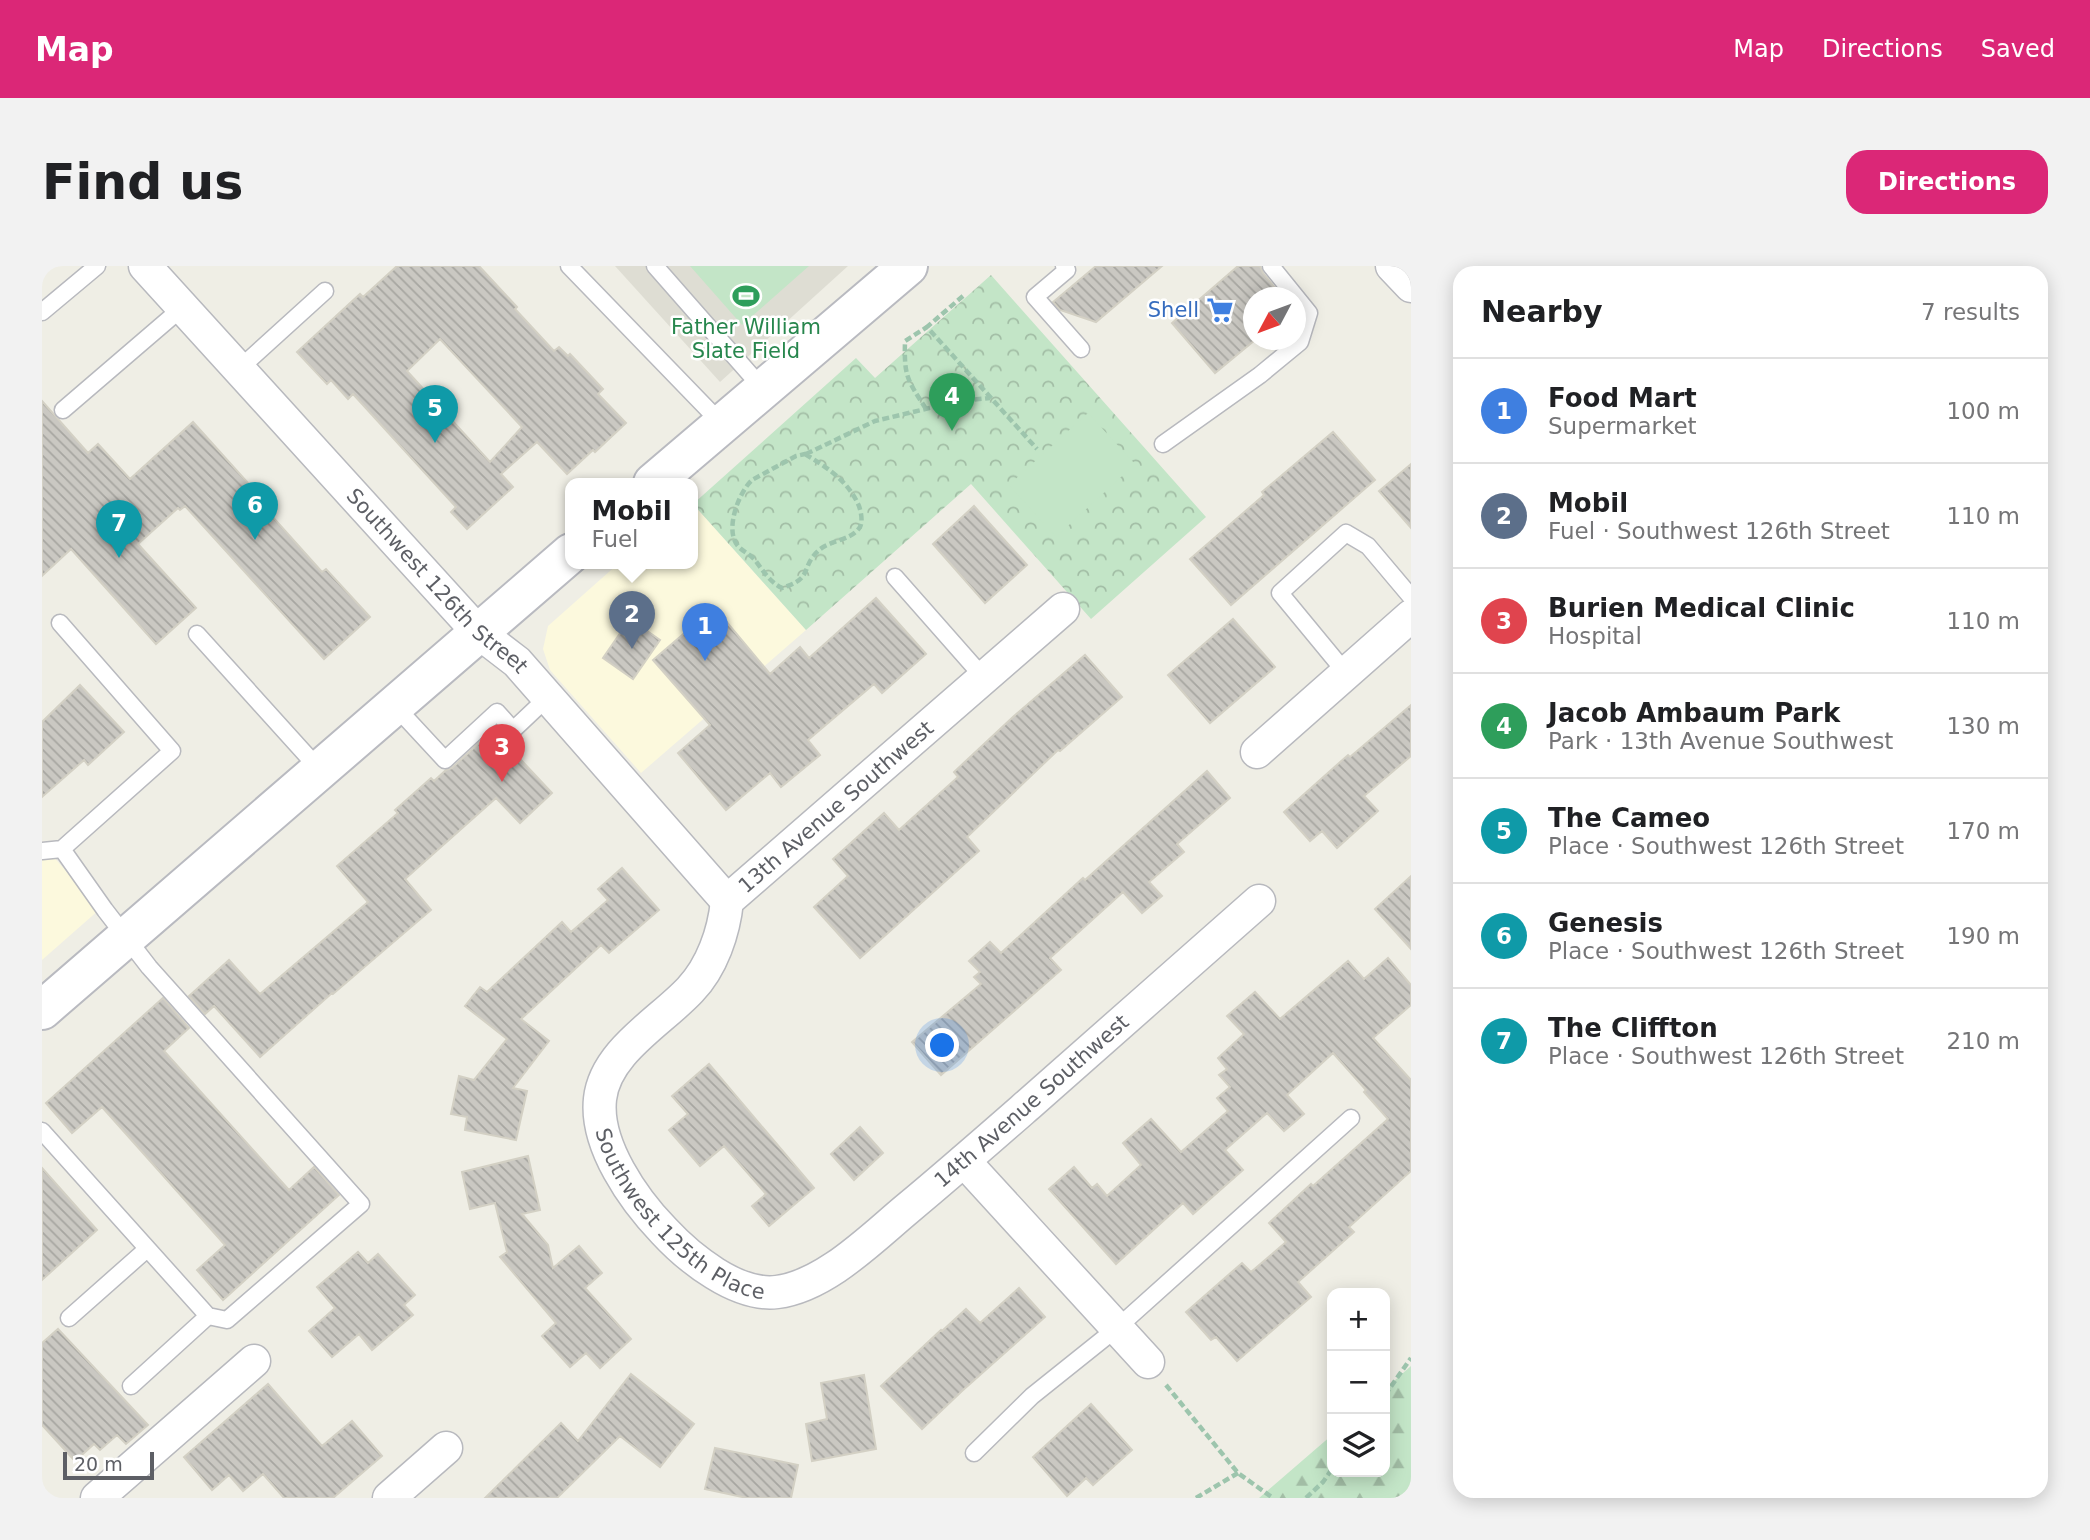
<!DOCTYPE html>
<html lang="en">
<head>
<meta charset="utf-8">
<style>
	body { margin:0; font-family:"DejaVu Sans",sans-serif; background:#f2f2f2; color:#202124 }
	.controls { position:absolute; right:21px; bottom:21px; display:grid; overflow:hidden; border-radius:14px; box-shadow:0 4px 18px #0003 }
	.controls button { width:63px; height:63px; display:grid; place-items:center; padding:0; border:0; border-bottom:2px solid #e0e0e0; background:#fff; color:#202124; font:35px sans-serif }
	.compass { position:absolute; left:1201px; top:21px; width:63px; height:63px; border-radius:50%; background:#fff; box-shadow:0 4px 18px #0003; rotate:229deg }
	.scale { position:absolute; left:21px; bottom:18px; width:91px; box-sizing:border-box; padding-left:7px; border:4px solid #5d5f65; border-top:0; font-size:19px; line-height:24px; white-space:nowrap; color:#5d5f65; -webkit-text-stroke:5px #fff; paint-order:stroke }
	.you { position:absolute; left:901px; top:780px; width:24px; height:24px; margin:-18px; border:5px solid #fff; border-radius:50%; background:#1a73e8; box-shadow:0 0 0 10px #1a73e833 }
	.badge { display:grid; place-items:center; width:46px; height:46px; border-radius:50%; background:#db2777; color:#fff; font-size:23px; font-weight:700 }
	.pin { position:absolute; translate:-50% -58px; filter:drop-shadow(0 2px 4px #0008) }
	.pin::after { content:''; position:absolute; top:37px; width:24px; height:21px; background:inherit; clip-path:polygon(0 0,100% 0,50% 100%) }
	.popup { position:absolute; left:523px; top:212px; width:133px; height:91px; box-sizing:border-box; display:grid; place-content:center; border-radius:14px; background:#fff; filter:drop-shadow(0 2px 5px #0005); font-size:23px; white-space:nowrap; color:#757577 }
	.popup b { font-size:26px; color:#202124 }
	.popup::after { content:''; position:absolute; left:50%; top:100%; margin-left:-14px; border:14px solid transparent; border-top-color:#fff }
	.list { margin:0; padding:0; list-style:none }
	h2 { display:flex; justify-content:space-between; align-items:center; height:91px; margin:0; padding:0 28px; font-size:30px }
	h2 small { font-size:23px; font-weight:400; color:#757577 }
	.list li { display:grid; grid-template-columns:46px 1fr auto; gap:21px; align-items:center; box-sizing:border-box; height:105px; padding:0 28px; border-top:2px solid #e0e0e0 }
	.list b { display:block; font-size:26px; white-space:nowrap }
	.list p { margin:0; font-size:23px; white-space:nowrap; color:#757577 }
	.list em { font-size:23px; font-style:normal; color:#757577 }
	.icon { flex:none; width:38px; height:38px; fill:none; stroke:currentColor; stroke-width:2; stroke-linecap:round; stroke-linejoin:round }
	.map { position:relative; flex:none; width:1369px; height:1232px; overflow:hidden; border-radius:21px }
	header { display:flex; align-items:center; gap:42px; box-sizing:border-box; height:98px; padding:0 35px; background:#db2777; color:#fff }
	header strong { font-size:33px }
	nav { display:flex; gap:38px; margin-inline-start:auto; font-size:24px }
	.intro { display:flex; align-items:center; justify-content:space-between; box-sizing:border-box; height:168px; padding:0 42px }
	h1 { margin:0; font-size:49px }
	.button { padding:18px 32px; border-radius:21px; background:#db2777; color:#fff; font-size:24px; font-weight:700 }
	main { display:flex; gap:42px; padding:0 42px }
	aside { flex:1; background:#fff; border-radius:21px; box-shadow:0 4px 18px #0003 }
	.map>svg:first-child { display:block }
	.commercial { fill:#fcf9dd }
	.education { fill:#deddd3 }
	.forest { fill:url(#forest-firs) }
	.park { fill:url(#park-crowns) }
	.pitch { fill:#c3e5c7 }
	.building { fill:url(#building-back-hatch); stroke:#d3d0c4; stroke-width:2; fill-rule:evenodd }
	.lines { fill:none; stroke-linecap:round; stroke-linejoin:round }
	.service-casing { stroke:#b8b9be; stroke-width:19 }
	.minor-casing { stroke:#b8b9be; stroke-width:35 }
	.secondary-casing { stroke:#b9bac0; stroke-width:42 }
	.path { stroke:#9dc5ad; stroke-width:4.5; stroke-dasharray:7 3.5; stroke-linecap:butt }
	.service { stroke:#fff; stroke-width:16 }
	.minor { stroke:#fff; stroke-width:32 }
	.secondary { stroke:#fff; stroke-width:38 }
	.labels { text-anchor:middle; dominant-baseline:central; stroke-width:5; stroke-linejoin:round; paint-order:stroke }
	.shop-label { font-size:21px; fill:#366cbe; stroke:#fff; text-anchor:end }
	.leisure-label { font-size:21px; fill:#27864d; stroke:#fff }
	.street-label { font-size:21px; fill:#5d5f65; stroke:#fff }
</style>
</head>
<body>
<header>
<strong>Map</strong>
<nav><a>Map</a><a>Directions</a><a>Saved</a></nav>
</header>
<div class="intro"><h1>Find us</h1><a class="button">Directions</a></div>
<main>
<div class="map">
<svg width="1369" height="1232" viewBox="0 0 1369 1232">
	<defs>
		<pattern id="forest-firs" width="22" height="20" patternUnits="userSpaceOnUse" patternTransform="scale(1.75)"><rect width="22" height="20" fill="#c3e5c7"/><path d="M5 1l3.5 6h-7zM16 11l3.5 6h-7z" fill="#a2bda5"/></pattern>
		<pattern id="park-crowns" width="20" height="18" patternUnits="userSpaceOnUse" patternTransform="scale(1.75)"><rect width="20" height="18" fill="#c3e5c7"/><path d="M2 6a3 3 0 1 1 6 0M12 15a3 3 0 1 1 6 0" fill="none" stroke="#a2bda5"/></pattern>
		<pattern id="building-back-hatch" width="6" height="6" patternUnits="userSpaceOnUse" patternTransform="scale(1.75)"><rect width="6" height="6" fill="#cac8c2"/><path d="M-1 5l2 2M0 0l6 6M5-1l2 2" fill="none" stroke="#a7a6a1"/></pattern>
	</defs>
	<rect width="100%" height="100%" fill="#efeee5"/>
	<path class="commercial" d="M651,238L764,364L599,507L508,404L501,383L506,360L577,297H651Z
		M0,578L58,643L0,694Z"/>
	<path class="education" d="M573,0H806L678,116Z"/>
	<path class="forest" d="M1369,1100V1232H1217L1290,1169V1206H1343V1123Z"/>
	<path class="park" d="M949,9L1164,251L1049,353L929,218L764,364L651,238L814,92L833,112Z"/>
	<path class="pitch" d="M648,0H767L700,59Z
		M1046,147L1093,198L1014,271L967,219Z"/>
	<path class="building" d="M355,0H437L475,41L473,43L512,85L517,81L526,90L528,88L561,123L556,128L584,157L553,186L551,184L525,208L495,176L459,208L471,221L425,263L409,246L414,241L311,128L306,133L289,114L285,118L255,86L318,28L321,31ZM398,73L480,161L448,196L365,105Z
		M1054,0H1120L1054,56L1018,44L1011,36Z
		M1196,0H1218L1221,7L1241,32H1212V74H1213L1173,107L1130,57Z
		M0,135L46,187L56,178L88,213L151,156L206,217L203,220L280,306L284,303L328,351L282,393L143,240L138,244L136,242L96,278L154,342L114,378L29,283L0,310Z
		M1291,166L1333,214L1189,339L1148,293L1222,229L1220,226Z
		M1369,198V262L1337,225Z
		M932,240L985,299L943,337L891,278Z
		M834,332L884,388L840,427L832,418L766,474L778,489L739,521L728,507L684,544L636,487L668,459L611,394L667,346L672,353L678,348L728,408L758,381L767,392Z
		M588,353L618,374L591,413L561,392Z
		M1191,353L1233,401L1168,457L1126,409Z
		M1043,389L1080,431L1018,485L1016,484L925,571L937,585L818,692L772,641L806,610L791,593L842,547L857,564L916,511L912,506L972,450Z
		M38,419L82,466L46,499L42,494L0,531V456Z
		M1369,439V490L1322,530L1336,545L1295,582L1280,565L1268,575L1242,546L1306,489L1308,491Z
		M451,464L510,527L478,557L454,532L363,613L389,644L291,728L290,727L218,791L172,740L163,748L147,730L187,694L218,728L326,636L295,600L356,547L353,544L389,512L392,515L404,504L410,502Z
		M1165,505L1188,532L1135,578L1142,586L1107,616L1120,630L1100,647L1081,626L1008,692L1019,704L899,809L870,776L939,718L932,711L938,706L927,695L948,676L959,687L1041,612L1043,614Z
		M580,602L617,644L567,687L559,679L479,753L507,775L471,822L485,825L474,874L423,864L425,851L409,848L417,810L432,814L465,773L423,740L438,721L445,726L520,656L529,666L566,634L556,623Z
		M1369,610V683L1333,643Z
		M1346,692L1369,719V739L1331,772L1369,814V905L1307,961L1312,966L1256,1016L1269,1031L1195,1095L1174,1071L1169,1074L1144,1046L1200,997L1209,1006L1244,976L1227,957L1269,918L1271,920L1346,853L1322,826L1324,824L1291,787L1245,829L1262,848L1242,865L1225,847L1183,884L1201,904L1151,948L1141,937L1074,998L1007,923L1032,901L1050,922L1055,918L1065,930L1099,899L1081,877L1109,853L1139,886L1186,845L1175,832L1188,821L1177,809L1185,803L1176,792L1202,768L1185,750L1213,726L1238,753L1306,695L1322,713Z
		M121,732L147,762L122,785L247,924L272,901L297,929L181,1034L155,1004L183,979L60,841L30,867L4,837Z
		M667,798L772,922L727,960L710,940L724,928L682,880L658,900L627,864L646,848L630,830Z
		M818,861L841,887L812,914L789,888Z
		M486,890L498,944L480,948L506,979L511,1002L537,980L560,1007L543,1022L589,1073L558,1102L544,1087L528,1101L500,1070L514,1057L458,991L465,986L453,937L428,943L420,906Z
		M0,902L55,964L0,1014Z
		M316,986L326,997L336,988L373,1029L362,1039L371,1049L330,1084L317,1068L290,1091L267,1065L293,1042L275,1021Z
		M977,1022L1003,1051L920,1125L880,1163L839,1120L899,1064L900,1065L924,1043L938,1057Z
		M16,1063L106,1159L84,1178L75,1169L58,1184L52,1178L33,1195L0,1159V1077Z
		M589,1108L652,1158L618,1201L578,1170L515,1232H443L519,1157L536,1175Z
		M822,1109L834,1183L770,1195L764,1158L785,1153L779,1117Z
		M226,1118L280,1180L310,1155L340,1190L291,1232H242L221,1208L201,1225L187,1209L170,1224L142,1191Z
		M1049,1138L1090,1184L1051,1219L1044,1212L1025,1230L991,1191Z
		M673,1182L756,1199L749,1232H705L663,1223Z"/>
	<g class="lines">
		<g class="service-casing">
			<path id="service" d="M527,0L680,158
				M613,0L721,123
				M1022,0L1025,4L993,31L1039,83
				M0,46L55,0
				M197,103L283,25
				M21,144L141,41
				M1121,178L1218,109L1258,76L1267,47L1229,0
				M853,311L942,412
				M155,368L277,503
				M1304,407L1238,327L1304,267L1326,280L1369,331
				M352,439L403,494L455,446L471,464L506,431
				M0,585L20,583L130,485L18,357
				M0,865L166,1050L185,1054L319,938L107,701L63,644L20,583
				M27,1052L105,983
				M89,1120L166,1050
				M932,1187L990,1130L1075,1062L1309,852"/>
		</g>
		<g class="minor-casing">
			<g id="minor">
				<path id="s1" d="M103,0L436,366L475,396L685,635"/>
				<path d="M1350,0L1369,20"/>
				<path id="s2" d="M1021,343L685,635C682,666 670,701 648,724C618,756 563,786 558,833C553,879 592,934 622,965C647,992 695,1031 735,1026C783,1020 829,973 865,943C906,909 947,873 987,838C1064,770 1140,703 1217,635"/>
				<path d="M1215,486L1369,350"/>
				<path d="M922,895L1106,1096"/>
				<path d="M55,1232L212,1095"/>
				<path d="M347,1232L404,1182"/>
			</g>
		</g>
		<g class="secondary-casing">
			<path id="secondary" d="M611,217L866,0
				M0,744L529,287"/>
		</g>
		<path class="path" d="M921,30L885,61L995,183
			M884,143C865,113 862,111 863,75L885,61
			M763,188C786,202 806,215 817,240C819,246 821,255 818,261C809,275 787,274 776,285C758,302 772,312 740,322C728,316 721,305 713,294C708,288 701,286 696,280C682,264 697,226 710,214L754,190Z
			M764,188L833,155L917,135L948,132
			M1124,1119L1196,1207L1231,1232
			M1343,1129L1369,1092
			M1154,1232L1196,1207
			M1264,1232L1281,1216L1290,1203"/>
		<use href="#service" class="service"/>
		<use href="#minor" class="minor"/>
		<use href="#secondary" class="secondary"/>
	</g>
	<defs>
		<g id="stadium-bare" transform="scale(2.1)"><path d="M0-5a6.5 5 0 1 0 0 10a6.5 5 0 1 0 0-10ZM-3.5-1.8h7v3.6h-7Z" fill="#2e9e5b" stroke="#fff" stroke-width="2.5" paint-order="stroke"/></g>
		<g id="supermarket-bare" transform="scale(2.1)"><path d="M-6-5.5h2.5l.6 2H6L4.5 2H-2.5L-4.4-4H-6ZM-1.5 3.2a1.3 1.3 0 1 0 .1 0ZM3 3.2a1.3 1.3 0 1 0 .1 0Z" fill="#3f7fe0" stroke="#fff" stroke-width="2.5" paint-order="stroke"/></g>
	</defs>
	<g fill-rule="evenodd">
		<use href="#stadium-bare" x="704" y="30"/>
		<use href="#supermarket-bare" x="1178" y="44"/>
	</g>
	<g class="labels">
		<g class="shop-label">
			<text x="1157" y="44">Shell</text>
		</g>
		<g class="leisure-label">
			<text x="704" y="61">Father William<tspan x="704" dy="24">Slate Field</tspan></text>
		</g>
		<g class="street-label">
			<text stroke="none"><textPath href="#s1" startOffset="430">Southwest 126th Street</textPath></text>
			<text transform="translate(794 541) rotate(-41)">13th Avenue Southwest</text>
			<text stroke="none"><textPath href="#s2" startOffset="1292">14th Avenue Southwest</textPath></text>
			<text stroke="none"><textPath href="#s2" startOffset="838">Southwest 125th Place</textPath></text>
		</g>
	</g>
</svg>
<div class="controls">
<button>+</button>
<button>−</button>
<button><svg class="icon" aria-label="layers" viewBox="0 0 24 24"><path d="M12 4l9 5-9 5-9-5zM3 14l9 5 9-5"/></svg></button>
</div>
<svg class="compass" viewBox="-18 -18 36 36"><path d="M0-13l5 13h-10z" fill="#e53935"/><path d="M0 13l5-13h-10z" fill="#757577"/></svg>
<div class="scale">20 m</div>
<div class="you"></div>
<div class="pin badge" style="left:663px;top:395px;background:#3f7fe0">1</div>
<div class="pin badge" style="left:590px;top:383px;background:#5c6f8a">2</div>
<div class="popup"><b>Mobil</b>Fuel</div>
<div class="pin badge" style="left:460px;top:516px;background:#e0444e">3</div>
<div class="pin badge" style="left:910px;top:165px;background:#2e9e5b">4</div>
<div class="pin badge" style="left:393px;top:177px;background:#0f9aa8">5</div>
<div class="pin badge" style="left:213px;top:274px;background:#0f9aa8">6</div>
<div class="pin badge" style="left:77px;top:292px;background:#0f9aa8">7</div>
</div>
<aside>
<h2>Nearby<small>7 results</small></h2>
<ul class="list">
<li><span class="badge" style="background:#3f7fe0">1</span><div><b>Food Mart</b><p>Supermarket</p></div><em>100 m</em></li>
<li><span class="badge" style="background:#5c6f8a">2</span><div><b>Mobil</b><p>Fuel · Southwest 126th Street</p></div><em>110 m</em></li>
<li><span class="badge" style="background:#e0444e">3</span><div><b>Burien Medical Clinic</b><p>Hospital</p></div><em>110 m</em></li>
<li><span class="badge" style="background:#2e9e5b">4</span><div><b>Jacob Ambaum Park</b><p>Park · 13th Avenue Southwest</p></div><em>130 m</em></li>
<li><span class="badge" style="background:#0f9aa8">5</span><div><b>The Cameo</b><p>Place · Southwest 126th Street</p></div><em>170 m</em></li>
<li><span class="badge" style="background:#0f9aa8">6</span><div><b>Genesis</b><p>Place · Southwest 126th Street</p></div><em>190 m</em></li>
<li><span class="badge" style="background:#0f9aa8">7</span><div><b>The Cliffton</b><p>Place · Southwest 126th Street</p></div><em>210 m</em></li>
</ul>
</aside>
</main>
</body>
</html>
